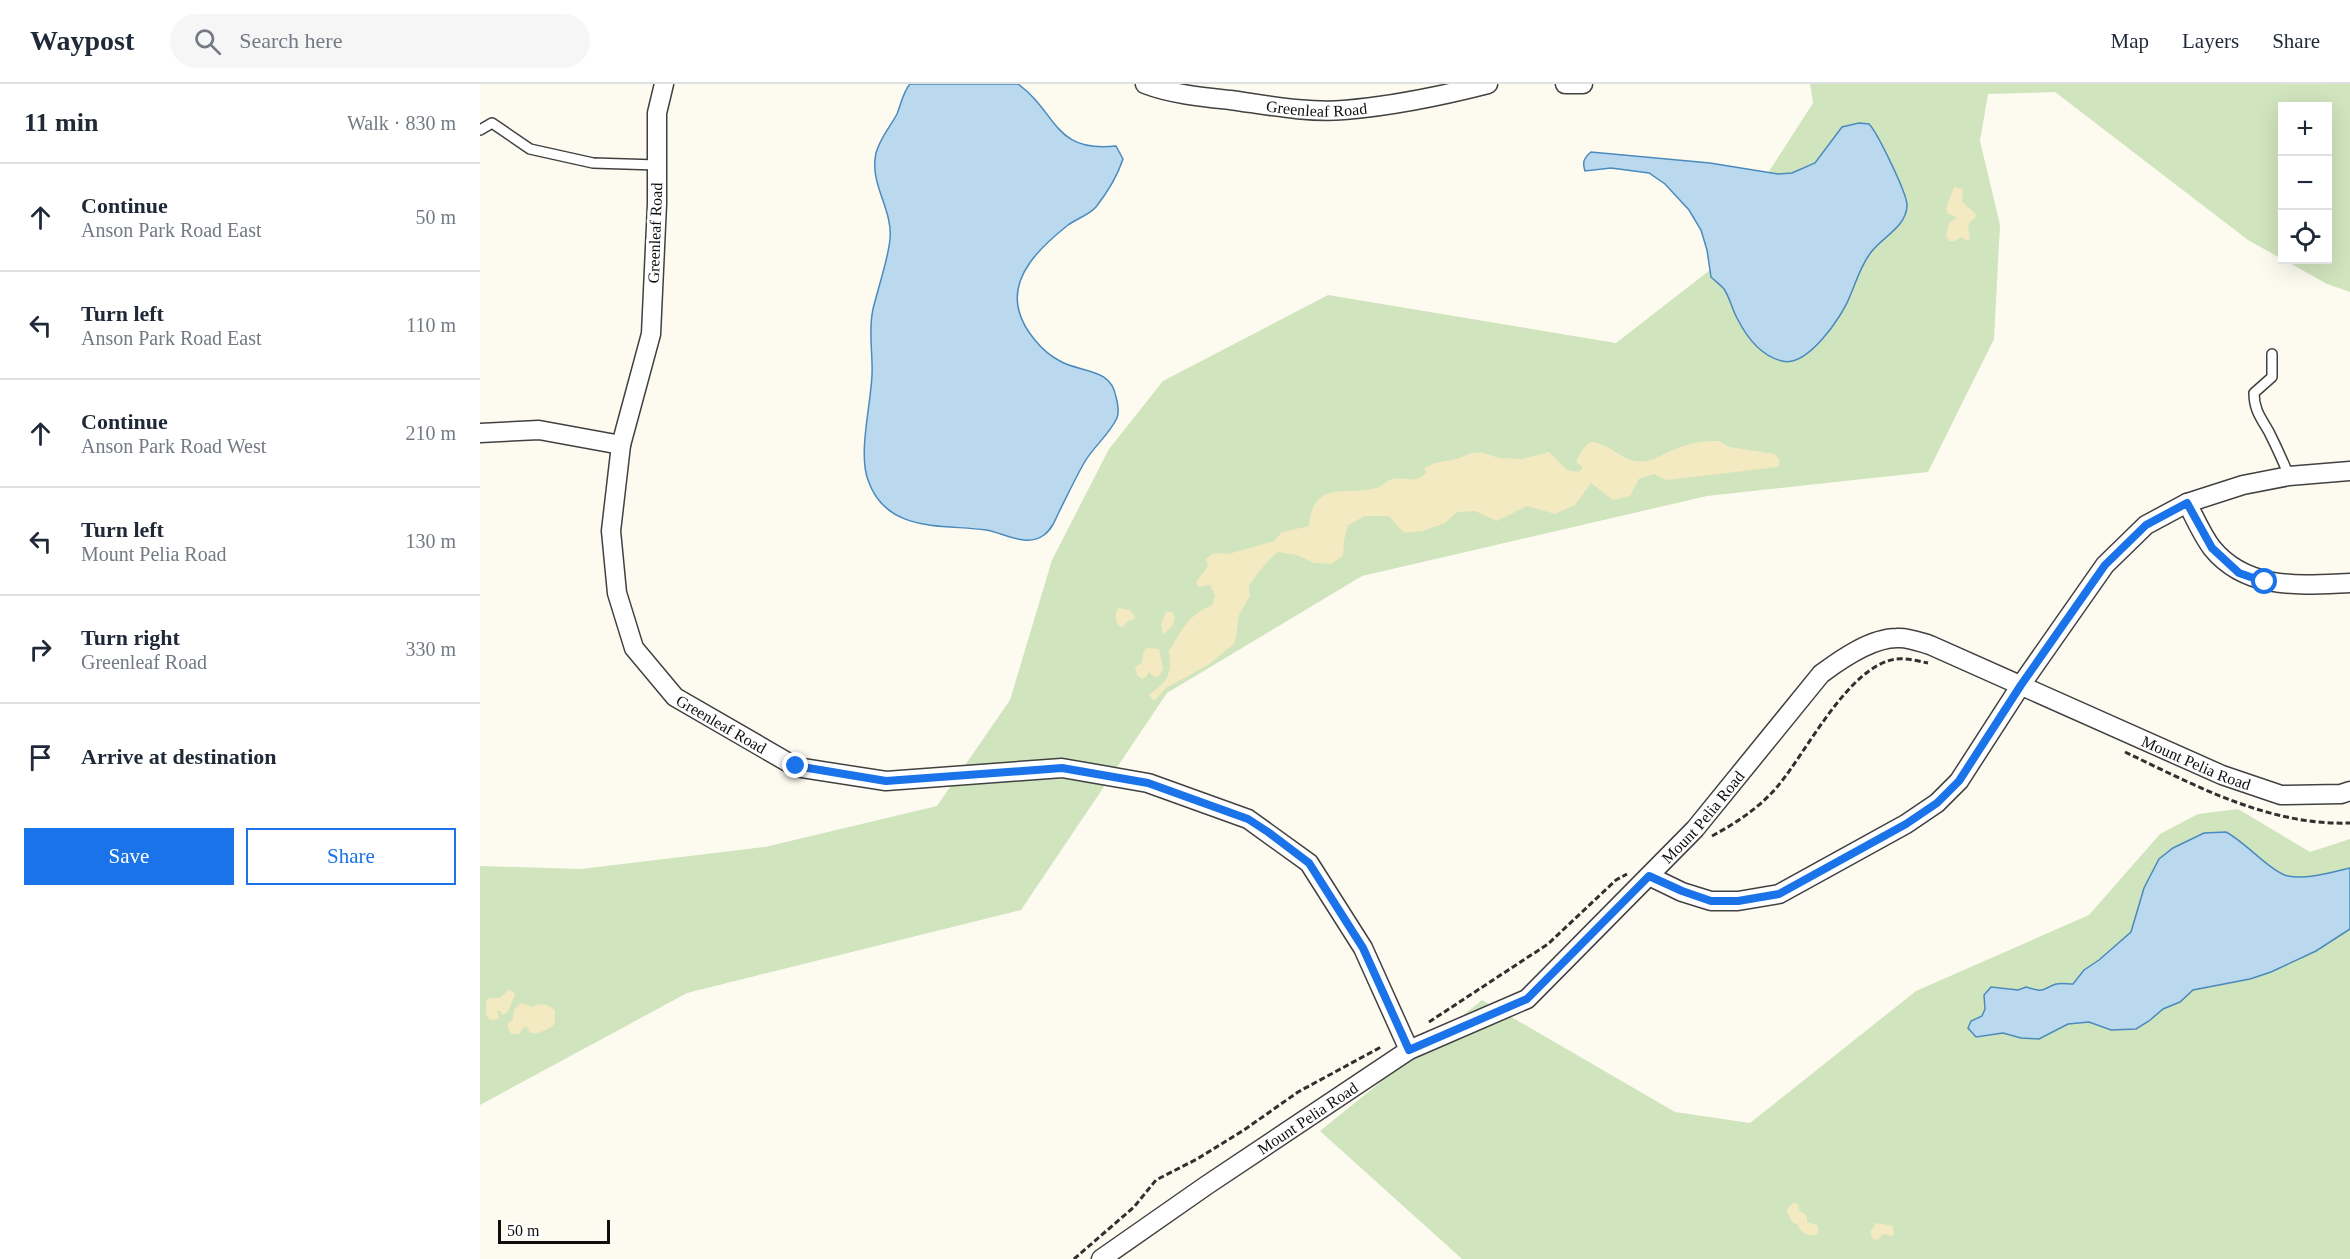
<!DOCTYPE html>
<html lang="en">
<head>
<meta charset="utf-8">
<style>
	body { margin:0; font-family:"Times New Roman",serif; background:#f6f6f7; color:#1f2937 }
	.controls { position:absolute; right:18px; top:18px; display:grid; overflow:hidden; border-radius:0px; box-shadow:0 6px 24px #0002 }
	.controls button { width:54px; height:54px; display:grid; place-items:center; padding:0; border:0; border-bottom:2px solid #e0e1e3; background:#fff; color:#1f2937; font:30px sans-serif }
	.scale { position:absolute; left:18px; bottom:15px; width:112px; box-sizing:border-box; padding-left:6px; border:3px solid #0e0e0e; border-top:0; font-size:16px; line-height:21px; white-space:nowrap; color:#0e0e0e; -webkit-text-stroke:4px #fff; paint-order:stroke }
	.stop { position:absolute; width:18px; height:18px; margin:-14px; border:4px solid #1a73e8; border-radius:50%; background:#fff }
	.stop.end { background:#1a73e8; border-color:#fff; box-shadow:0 2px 6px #0008 }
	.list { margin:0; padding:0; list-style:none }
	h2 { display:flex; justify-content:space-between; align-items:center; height:78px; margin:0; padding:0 24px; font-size:26px }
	h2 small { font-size:20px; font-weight:400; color:#747a83 }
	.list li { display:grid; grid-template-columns:39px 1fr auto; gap:18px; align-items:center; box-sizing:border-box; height:108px; padding:0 24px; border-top:2px solid #e0e1e3 }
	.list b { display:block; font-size:22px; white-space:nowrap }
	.list p { margin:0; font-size:20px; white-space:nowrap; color:#747a83 }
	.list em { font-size:20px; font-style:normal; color:#747a83 }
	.actions { display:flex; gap:12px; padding:18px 24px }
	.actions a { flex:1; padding:14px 0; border:2px solid #1a73e8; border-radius:0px; text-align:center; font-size:21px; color:#1a73e8 }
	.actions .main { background:#1a73e8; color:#fff }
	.icon { flex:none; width:33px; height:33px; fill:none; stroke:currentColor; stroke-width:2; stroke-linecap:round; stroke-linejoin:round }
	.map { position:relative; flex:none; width:1870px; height:1175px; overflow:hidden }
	header { display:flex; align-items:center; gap:36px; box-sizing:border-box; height:84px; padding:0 30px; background:#fff; border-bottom:2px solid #e0e1e3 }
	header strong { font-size:28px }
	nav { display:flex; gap:33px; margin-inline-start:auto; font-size:21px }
	.search { width:420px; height:54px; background:#f6f6f7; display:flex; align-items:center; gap:15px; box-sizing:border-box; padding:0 21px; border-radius:33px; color:#747a83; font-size:22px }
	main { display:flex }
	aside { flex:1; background:#fff }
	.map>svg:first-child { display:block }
	.green { fill:#d0e4bd }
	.sand { fill:#f3eac2 }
	.water { fill:#bad9ef; stroke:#4a8abd; stroke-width:1.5 }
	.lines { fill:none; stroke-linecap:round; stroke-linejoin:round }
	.service-casing { stroke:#414141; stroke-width:12 }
	.minor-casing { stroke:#414141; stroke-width:21 }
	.path { stroke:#303030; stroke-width:3; stroke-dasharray:6 3; stroke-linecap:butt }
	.service { stroke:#fff; stroke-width:9 }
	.minor { stroke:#fff; stroke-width:18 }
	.route { stroke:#1a73e8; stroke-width:8 }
	.labels { text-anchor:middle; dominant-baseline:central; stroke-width:6; stroke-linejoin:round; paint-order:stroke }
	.street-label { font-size:16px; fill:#0e0e0e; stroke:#fff }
</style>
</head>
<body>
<header>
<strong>Waypost</strong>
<div class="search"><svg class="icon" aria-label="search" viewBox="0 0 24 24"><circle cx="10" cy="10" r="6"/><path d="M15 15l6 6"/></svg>Search here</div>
<nav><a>Map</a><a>Layers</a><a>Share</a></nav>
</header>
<main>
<aside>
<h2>11 min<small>Walk · 830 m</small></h2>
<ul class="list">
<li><svg class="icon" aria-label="ahead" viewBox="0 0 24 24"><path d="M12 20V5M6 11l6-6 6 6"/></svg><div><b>Continue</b><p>Anson Park Road East</p></div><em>50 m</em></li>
<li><svg class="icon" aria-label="left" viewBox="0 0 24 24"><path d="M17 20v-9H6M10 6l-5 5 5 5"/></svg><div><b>Turn left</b><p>Anson Park Road East</p></div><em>110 m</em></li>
<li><svg class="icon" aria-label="ahead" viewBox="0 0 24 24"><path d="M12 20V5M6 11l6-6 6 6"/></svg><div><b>Continue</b><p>Anson Park Road West</p></div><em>210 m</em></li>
<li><svg class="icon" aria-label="left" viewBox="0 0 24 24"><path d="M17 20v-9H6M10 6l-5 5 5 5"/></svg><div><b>Turn left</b><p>Mount Pelia Road</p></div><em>130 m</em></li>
<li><svg class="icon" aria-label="right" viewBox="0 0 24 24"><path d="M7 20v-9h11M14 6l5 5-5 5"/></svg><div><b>Turn right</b><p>Greenleaf Road</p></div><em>330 m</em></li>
<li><svg class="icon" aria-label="arrive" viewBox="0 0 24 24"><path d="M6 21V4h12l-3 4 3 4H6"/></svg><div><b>Arrive at destination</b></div></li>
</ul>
<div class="actions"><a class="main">Save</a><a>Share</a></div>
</aside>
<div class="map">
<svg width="1870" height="1175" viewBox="0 0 1870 1175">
	<rect width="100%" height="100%" fill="#fdfbf0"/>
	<path class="green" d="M1330,0H1870V208L1847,200L1804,176H1848V22H1802V175L1768,156L1575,8L1508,10L1500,57L1520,141L1514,255L1448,388L1227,412L882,492L687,609L541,826L207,909L0,1021V782L101,785L285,763L457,722L530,616L572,476L629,365L683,297L848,211L1136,259L1239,179L1268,120L1333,19Z
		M1758,725L1830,768L1870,755V1175H982L840,1047L1002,916L1195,1028L1270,1039L1436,907L1609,831L1680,750L1718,730Z"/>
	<path class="sand" d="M1474,103L1483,105L1482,118L1496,130L1495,134C1486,140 1488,143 1490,154L1488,157L1481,153L1474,157H1469L1466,152L1469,139L1476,135L1475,132L1468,130L1466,124Z
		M1239,357L1249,363L1295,370L1300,376L1298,383L1186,396L1174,390L1159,395L1150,412L1133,416L1111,399L1095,421L1075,430L1047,422L1017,437L995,427L977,428L965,439L943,447L924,449L909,432H885L868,441L864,456L863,472L851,480L834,479L817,471L798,468C786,477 779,489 769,501L770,512L759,531L755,559L728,581L686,604L674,617L669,611C688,597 692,591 689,567C703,545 707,532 732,521L735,511L730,501L719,503L716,498L728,482L726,475L733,469L748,470L777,462L794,457L802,448L829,442C833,395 865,412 896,404C902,403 906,397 912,395C926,392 934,401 946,389L944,384L955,379L977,375L991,369L1001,368L1019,374L1042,375L1069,368L1087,386L1099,388L1103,383L1096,378L1102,366L1110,358C1132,359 1143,381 1167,377C1175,376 1185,369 1193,366C1208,359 1223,357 1239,357Z
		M639,524L650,526L655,532L654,535L648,537L643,543L639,542C635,537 634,529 639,524Z
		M686,528H692L695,533L693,541L683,551L681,540Z
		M666,564L679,565L683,585L679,592L674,593L669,588L666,593L662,595L657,591L655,583L662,579L663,570Z
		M28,906L34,908L35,911L28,928L23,931L20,927H17L19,935L10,936L6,930V917L10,914H20Z
		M41,919L52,923C61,918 66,919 75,926V939C69,946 59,950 50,949L47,943H44L39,950H31L27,940L33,935L34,926Z
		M1313,1119L1318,1120L1319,1126L1327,1132V1138L1337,1141L1339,1146L1337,1151C1328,1152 1321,1150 1318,1141L1312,1138L1306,1126Z
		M1396,1139L1413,1142L1414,1151L1412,1152L1403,1150L1398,1156L1393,1155L1390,1148Z"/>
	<path class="water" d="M430,0H538C578,29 573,69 636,62L643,75C637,93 627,109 616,123C609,131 596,135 588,141C563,161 529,191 539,227C544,246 562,268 580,277C600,289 631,283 636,313C638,319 639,329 637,334C629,351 613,363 604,379C595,395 587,412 579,428C575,437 571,446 564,451C547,464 524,449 506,446C461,440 406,449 388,396C378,369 391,320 392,291C393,269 388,247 393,225C398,204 408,176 410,155C413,125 389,100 396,69C400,54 410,43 417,30C421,20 423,8 430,0Z
		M1379,39L1389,40C1397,48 1428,111 1427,122C1426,144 1400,154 1389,171C1380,184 1376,198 1370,212C1362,233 1327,284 1302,277C1281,272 1266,252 1257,234C1252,225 1250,214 1244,205C1241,201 1235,197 1231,193L1227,166L1221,146L1209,126L1185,100L1169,89L1131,84L1105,87C1102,78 1104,74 1111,68L1230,79L1298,90L1312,89L1335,79L1362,43Z
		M1746,748C1764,757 1791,788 1808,792C1826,796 1853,788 1870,784V845L1836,867L1791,888L1770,895L1713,906L1700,918L1683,925L1669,937L1656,945L1631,946L1609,938L1588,940L1559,955L1541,954L1523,949L1496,953L1488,944L1491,937L1502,932L1505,925L1504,911L1511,903L1538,906L1546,903C1565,909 1560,906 1576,900C1581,899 1588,900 1593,900L1604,886L1619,876L1651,848L1664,804L1679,775L1693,764L1724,749Z"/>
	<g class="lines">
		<g class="service-casing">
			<path id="service" d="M0,46L12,39L50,65L113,79L177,81
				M1792,270V293L1774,309C1774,326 1781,334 1789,348C1796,362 1803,377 1809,392"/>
		</g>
		<g class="minor-casing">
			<g id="minor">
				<path id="s1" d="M184,0L177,29V120L171,250L141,361L131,447L137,509L154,564L195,613L316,683L406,697L582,684L668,699L768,735L829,779L883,864L929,966"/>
				<path id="s2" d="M665,0C691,10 722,13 750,16C787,21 827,29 864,26C913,22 961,12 1008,0"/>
				<path d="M1085,0H1103"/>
				<path d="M0,349L59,346L141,361"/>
				<path d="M1707,419C1715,434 1722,451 1732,464C1767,507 1821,501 1870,499"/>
				<path d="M1169,792L1202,808L1231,817H1258L1299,810L1426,740L1457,719L1479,697L1541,601L1625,481L1666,441L1707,419L1763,401L1809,392L1870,387"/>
				<path id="s3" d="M621,1175L727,1101L929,966L1047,915L1215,745L1341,590C1361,575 1391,554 1417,554C1428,553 1440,558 1450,561L1742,691L1801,711L1861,710L1870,707"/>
			</g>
		</g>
		<path class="path" d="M1645,668C1716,702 1790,742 1870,739
			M1232,752C1256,739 1279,724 1297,703C1327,668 1368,582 1416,575C1426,574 1438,577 1448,579
			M949,938L1068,860L1136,796L1147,790
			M594,1175L654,1123L676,1096L717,1075L764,1046L818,1008L901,963"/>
		<use href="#service" class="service"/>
		<use href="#minor" class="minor"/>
	</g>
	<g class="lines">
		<path class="route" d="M316,682L406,697L582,684L668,699L768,735L788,748L829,779L883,864L929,966L1047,915L1169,792L1202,807L1231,817H1258L1299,810L1426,740L1457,719L1479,697L1541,601L1625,481L1666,441L1707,419L1732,464L1759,489L1785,498"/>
	</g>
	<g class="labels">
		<g class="street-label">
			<text stroke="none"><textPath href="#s2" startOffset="174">Greenleaf Road</textPath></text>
			<text transform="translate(175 149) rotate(-88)">Greenleaf Road</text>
			<text stroke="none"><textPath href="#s1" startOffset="690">Greenleaf Road</textPath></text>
			<text stroke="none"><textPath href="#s3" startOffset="1350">Mount Pelia Road</textPath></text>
			<text stroke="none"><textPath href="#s3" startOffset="754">Mount Pelia Road</textPath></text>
			<text stroke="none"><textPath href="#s3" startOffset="250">Mount Pelia Road</textPath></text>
		</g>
	</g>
</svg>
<div class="controls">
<button>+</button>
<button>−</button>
<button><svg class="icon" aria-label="locate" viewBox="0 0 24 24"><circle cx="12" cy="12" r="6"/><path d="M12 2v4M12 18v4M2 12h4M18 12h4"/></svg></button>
</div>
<div class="scale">50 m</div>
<div class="stop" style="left:1785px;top:498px"></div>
<div class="stop end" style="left:316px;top:682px"></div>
</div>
</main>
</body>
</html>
